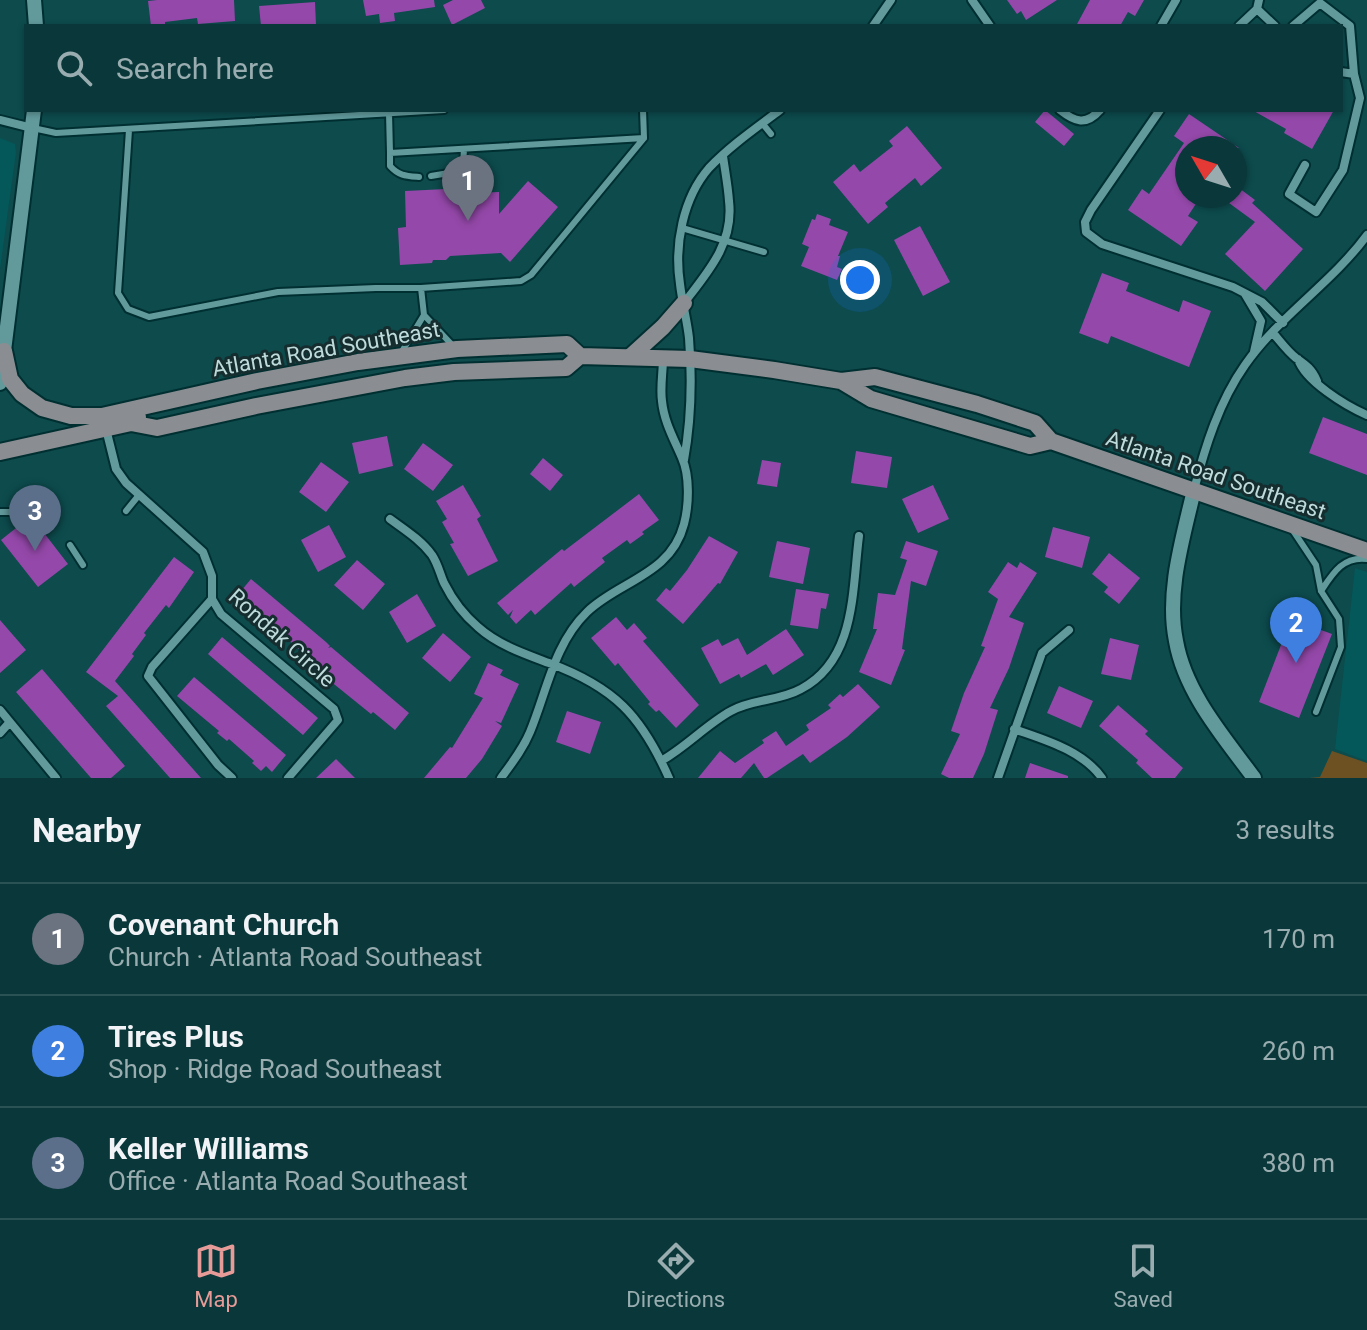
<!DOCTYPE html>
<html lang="en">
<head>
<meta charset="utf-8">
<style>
	body { margin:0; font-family:Roboto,sans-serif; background:#133f42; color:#f1f3f6 }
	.compass { position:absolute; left:1175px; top:136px; width:72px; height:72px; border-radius:50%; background:#0a383a; box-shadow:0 2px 6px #0004; rotate:309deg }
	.you { position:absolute; left:860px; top:280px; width:28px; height:28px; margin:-20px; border:6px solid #fff; border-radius:50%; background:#1a73e8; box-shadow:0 0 0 12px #1a73e833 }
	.badge { display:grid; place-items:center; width:52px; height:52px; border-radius:50%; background:#e69b98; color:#fff; font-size:26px; font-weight:700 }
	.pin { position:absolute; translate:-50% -66px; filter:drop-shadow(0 2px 4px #0008) }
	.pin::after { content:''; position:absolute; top:42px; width:28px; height:24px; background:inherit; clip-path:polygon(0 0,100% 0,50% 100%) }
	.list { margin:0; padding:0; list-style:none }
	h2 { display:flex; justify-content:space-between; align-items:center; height:104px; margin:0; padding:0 32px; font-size:34px }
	h2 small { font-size:26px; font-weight:400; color:#99acaf }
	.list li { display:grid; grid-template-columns:52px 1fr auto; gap:24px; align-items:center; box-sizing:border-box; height:112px; padding:0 32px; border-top:2px solid #2a5254 }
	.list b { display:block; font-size:30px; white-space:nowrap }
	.list p { margin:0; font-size:26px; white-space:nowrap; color:#99acaf }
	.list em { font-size:26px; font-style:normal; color:#99acaf }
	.icon { flex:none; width:44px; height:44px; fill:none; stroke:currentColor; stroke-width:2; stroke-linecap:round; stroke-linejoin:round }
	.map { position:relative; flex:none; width:1367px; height:778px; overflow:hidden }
	.search { position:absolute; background:#0a383a; box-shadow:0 2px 6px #0004; left:24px; right:24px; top:24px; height:88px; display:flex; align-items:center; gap:20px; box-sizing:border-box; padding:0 28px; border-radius:0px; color:#99acaf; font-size:30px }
	.sheet { height:440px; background:#0a383a }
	nav { display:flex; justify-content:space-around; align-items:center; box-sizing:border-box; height:112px; border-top:2px solid #2a5254; background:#0a383a; font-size:22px; color:#99acaf }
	nav a { display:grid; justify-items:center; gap:4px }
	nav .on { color:#e69b98 }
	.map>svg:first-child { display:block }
	.built { fill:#04585a }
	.green { fill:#6d5123 }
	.building { fill:#9448a9 }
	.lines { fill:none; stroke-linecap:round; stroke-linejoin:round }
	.service-casing { stroke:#002f31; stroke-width:10 }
	.minor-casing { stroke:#002f31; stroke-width:12 }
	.tertiary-casing { stroke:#002f31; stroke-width:18 }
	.secondary-casing { stroke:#002f31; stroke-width:20 }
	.service { stroke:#629a9c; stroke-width:6 }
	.minor { stroke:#629a9c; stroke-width:8 }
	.tertiary { stroke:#629a9c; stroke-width:14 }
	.secondary { stroke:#8a8d91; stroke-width:16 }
	.labels { text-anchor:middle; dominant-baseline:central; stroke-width:6; stroke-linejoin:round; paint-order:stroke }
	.street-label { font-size:22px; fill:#bedada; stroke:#152d2e }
</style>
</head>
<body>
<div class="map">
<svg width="1367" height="778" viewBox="0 0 1367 778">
	<rect width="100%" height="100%" fill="#0d4b4d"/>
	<path class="built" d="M0,138L15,144L16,152L0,269Z
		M1355,568L1367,572V761L1335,749Z"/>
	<path class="green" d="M1332,751L1367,763V778H1309L1320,777Z"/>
	<path class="building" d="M157,0H234L235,21L198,24L197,18L165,22V26H151L148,1Z
		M363,0H434L435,7L394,13L395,21L380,23L379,14L366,16Z
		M453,0H481L485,8L452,25L443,5Z
		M1007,0H1057L1026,20L1021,11L1017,14Z
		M1090,0H1144L1135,16L1128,12L1120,26H1076Z
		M315,2L316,25L261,26L259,6Z
		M1045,110L1074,134L1064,146L1035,122Z
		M1252,110H1334L1312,149L1284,133L1286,129Z
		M1189,114L1239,148H1187V196H1201L1188,216L1198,222L1181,246L1128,210L1142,189L1149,194L1184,143L1174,136Z
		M907,126L942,168L921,186L915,178L885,203L888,207L868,224L833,182L854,164L860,172L893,146L889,141Z
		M528,181L558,207L510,262L501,253L450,256L446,260H433L432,263L400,265L398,228L406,227L405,191L446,189V194L499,192V214Z
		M1235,185L1255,200L1252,203L1303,249L1265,291L1225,254L1255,222L1229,203L1235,196Z
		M817,214L831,219L829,225L848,232L838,256H840L837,267L842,269L837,280L801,266L809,247L802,244L812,219L815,220Z
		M920,226L950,282L923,296L894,240Z
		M1102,273L1129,283L1126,291L1179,312L1183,300L1211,311L1189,367L1111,336L1108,344L1079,333Z
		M1323,417L1367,434V475L1309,453Z
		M387,436L393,466L359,474L352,443Z
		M423,443L453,465L433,491L404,469Z
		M856,451L892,457L887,488L851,483Z
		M543,458L563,475L550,491L530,474Z
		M762,460L781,463L777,487L757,484Z
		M321,462L349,482L326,512L299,492Z
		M463,485L481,516L477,519L498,561L468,576L450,544L454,543L442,522L447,519L436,501Z
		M933,485L949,519L918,533L902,499Z
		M639,494L659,520L642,532L644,534L630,544L627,540L602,558L605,562L574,587L571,583L535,615L531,610L516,624L510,617L513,610L508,615L497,603L562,549L564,551Z
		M31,516L68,564L38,587L1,540Z
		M329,525L346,557L318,572L301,540Z
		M1053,527L1090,537L1082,568L1045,557Z
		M709,536L738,552L720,584L718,583L683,624L656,600L666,588L670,591L687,570Z
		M777,541L810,548L803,584L769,577Z
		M906,541L938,551L926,586L911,581L902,649L905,650L891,685L859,672L877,629H873L878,593L895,595L907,560L900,558Z
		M1109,553L1140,578L1119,604L1104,592L1108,587L1092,574Z
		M174,557L194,572L169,608L166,605L144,633L146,635L132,654L134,656L115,681L201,778H170L106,706L118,696L86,672Z
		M357,560L385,584L363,610L334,585Z
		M1008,562L1017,568L1020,562L1037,573L1009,617L1024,623L1009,668L990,708L998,710L984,754L973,778H949L941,774L960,734L951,731L964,693L985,647L981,646L998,599L988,592Z
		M251,579L326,642L330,646L328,648L331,647L409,713L395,730L373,712L371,714L319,672L322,668L236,597Z
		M796,589L829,594L826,609L821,608L818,629L790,625Z
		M417,594L436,626L407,643L389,612Z
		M616,617L627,630L634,623L647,638L643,641L699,705L676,728L659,710L656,712L648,704L650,702L618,663L615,666L591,638Z
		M1291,619L1332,634L1299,718L1259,702Z
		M0,620L26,650L0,673Z
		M786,629L804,655L773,675L766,664L741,678L739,674L720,684L701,648L718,639L722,646L738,638L747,655Z
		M443,633L471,657L450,682L422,658Z
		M222,637L318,718L303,735L208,654Z
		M1110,638L1139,645L1131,680L1101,674Z
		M488,663L503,670L500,675L519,684L501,723L495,721L502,726L482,759L466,778H424L450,747L452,748L483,698L474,694Z
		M42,669L125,766L111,778H91L16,692Z
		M194,677L286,755L272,772L266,766L261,771L252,763L254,761L229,739L227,741L217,733L219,731L177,696Z
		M858,684L880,707L847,737L810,763L803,754L767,778H764L754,763L741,778H698L720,751L735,763L764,743L762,740L776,731L786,746L809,730L806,725L831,708L828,705L840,694L843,697Z
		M1059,686L1093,701L1081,728L1047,713Z
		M1118,705L1148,731L1145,734L1183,768L1175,778H1152L1136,763L1138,760L1099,726Z
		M567,711L601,722L590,754L556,742Z
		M336,759L355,778H316Z
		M1030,763L1068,776V778H1025Z"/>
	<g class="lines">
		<g class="service-casing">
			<path id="service" d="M389,113L390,153L644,138
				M762,123L771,134
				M33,128L56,133L444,110
				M129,130L118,293L128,309L149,317L278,292L376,288H421
				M390,153V166C399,176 406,176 419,177
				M431,176L455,172L463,165L464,149
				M682,228L764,252
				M424,315L421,288L521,281L531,275L644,138L643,110
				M401,353L424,315L454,347
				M126,511L139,495
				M0,512H10
				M1292,529L1316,565L1321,591L1339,619L1341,647L1316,712
				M70,545L83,565
				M1321,591C1333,573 1343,556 1367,559"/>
		</g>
		<g class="minor-casing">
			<path id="minor" d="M972,0L990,26
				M1257,9L1275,26
				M873,26L891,0
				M1161,26L1176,0
				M1239,26L1257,9L1259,0
				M1293,26L1320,3L1350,26L1354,74L1360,98L1343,170L1316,212L1289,194L1305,165
				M1341,72L1354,74
				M1060,110C1075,122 1086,126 1100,110
				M1160,110L1091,210L1085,222L1086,232L1102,244L1233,287L1262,302L1283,323
				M0,120L32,128
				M1245,294L1261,321L1254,352
				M684,303C708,272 734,243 729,201C728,186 725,171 723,156
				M1273,333C1280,341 1287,351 1296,358C1306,365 1312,369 1317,381
				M1298,359C1305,381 1346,406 1367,415
				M106,429L116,469L126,483L203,552L212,576V599
				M684,460C691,421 692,377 689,338C687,320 682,302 680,284C674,245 683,198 709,168C730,146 756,128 780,110
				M1194,490C1205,447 1219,402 1245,365C1279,316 1332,283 1367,235
				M390,519C405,530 421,540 432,555C438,564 440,574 444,583C452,599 465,616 478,627C498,645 525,654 549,663C614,687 641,715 669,778
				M0,710L56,778
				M1014,729C1045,740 1082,750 1102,778
				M0,733L9,723
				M661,761C686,747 707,724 731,711C752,699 780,701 801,689C856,660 852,591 859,536
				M232,778L218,765L148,676L152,667L212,599L221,614L334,709L338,720L288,778
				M501,778C512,763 523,749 530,732C547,691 554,644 587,612C619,581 671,575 684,524C689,505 690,476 682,458C674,439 664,422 662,401C660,387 663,372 663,358
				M998,778L1042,653L1069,630"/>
		</g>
		<g class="tertiary-casing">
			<path id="tertiary" d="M34,0L36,26
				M0,383L34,110
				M1194,490C1183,538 1166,592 1176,641C1185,693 1224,737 1254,778"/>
		</g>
		<g class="secondary-casing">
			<path id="secondary" d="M4,351L10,379L22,394L42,408L71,416H102L257,381L358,362L457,349L567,344L580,356
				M630,357L663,327L684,303
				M841,381L871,399L1030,446L1051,441
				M131,423L157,428L256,406L405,378L454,372L566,368L580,356L690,359L774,370L841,381L875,377L977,404L1035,423L1051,441L1367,551
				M0,452L131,423L138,417"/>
		</g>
		<use href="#service" class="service"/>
		<use href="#minor" class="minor"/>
		<use href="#tertiary" class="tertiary"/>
		<use href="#secondary" class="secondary"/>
	</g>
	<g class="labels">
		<g class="street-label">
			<text transform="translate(326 349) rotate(-10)">Atlanta Road Southeast</text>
			<text transform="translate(1216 475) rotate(19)">Atlanta Road Southeast</text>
			<text transform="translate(282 638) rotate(42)">Rondak Circle</text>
		</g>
	</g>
</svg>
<svg class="compass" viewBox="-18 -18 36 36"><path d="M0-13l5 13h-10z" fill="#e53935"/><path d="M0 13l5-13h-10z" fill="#99acaf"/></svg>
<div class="you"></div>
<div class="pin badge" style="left:468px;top:221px;background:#6b7280">1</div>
<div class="pin badge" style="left:1296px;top:663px;background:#3f7fe0">2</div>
<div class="pin badge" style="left:35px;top:551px;background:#5c6f8a">3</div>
<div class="search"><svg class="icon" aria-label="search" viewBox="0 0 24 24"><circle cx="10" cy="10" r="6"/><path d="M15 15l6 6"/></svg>Search here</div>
</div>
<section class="sheet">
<h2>Nearby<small>3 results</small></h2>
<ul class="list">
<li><span class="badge" style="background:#6b7280">1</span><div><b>Covenant Church</b><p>Church · Atlanta Road Southeast</p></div><em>170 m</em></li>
<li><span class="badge" style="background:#3f7fe0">2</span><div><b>Tires Plus</b><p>Shop · Ridge Road Southeast</p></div><em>260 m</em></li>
<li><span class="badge" style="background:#5c6f8a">3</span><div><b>Keller Williams</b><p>Office · Atlanta Road Southeast</p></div><em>380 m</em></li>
</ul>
</section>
<nav>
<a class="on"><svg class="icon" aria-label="map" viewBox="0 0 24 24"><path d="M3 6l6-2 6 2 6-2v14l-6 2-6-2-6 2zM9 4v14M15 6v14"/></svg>Map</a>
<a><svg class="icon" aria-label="directions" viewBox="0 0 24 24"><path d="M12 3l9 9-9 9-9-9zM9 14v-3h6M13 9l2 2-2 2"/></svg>Directions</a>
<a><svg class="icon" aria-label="saved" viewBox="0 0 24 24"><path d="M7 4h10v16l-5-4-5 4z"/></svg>Saved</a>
</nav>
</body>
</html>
